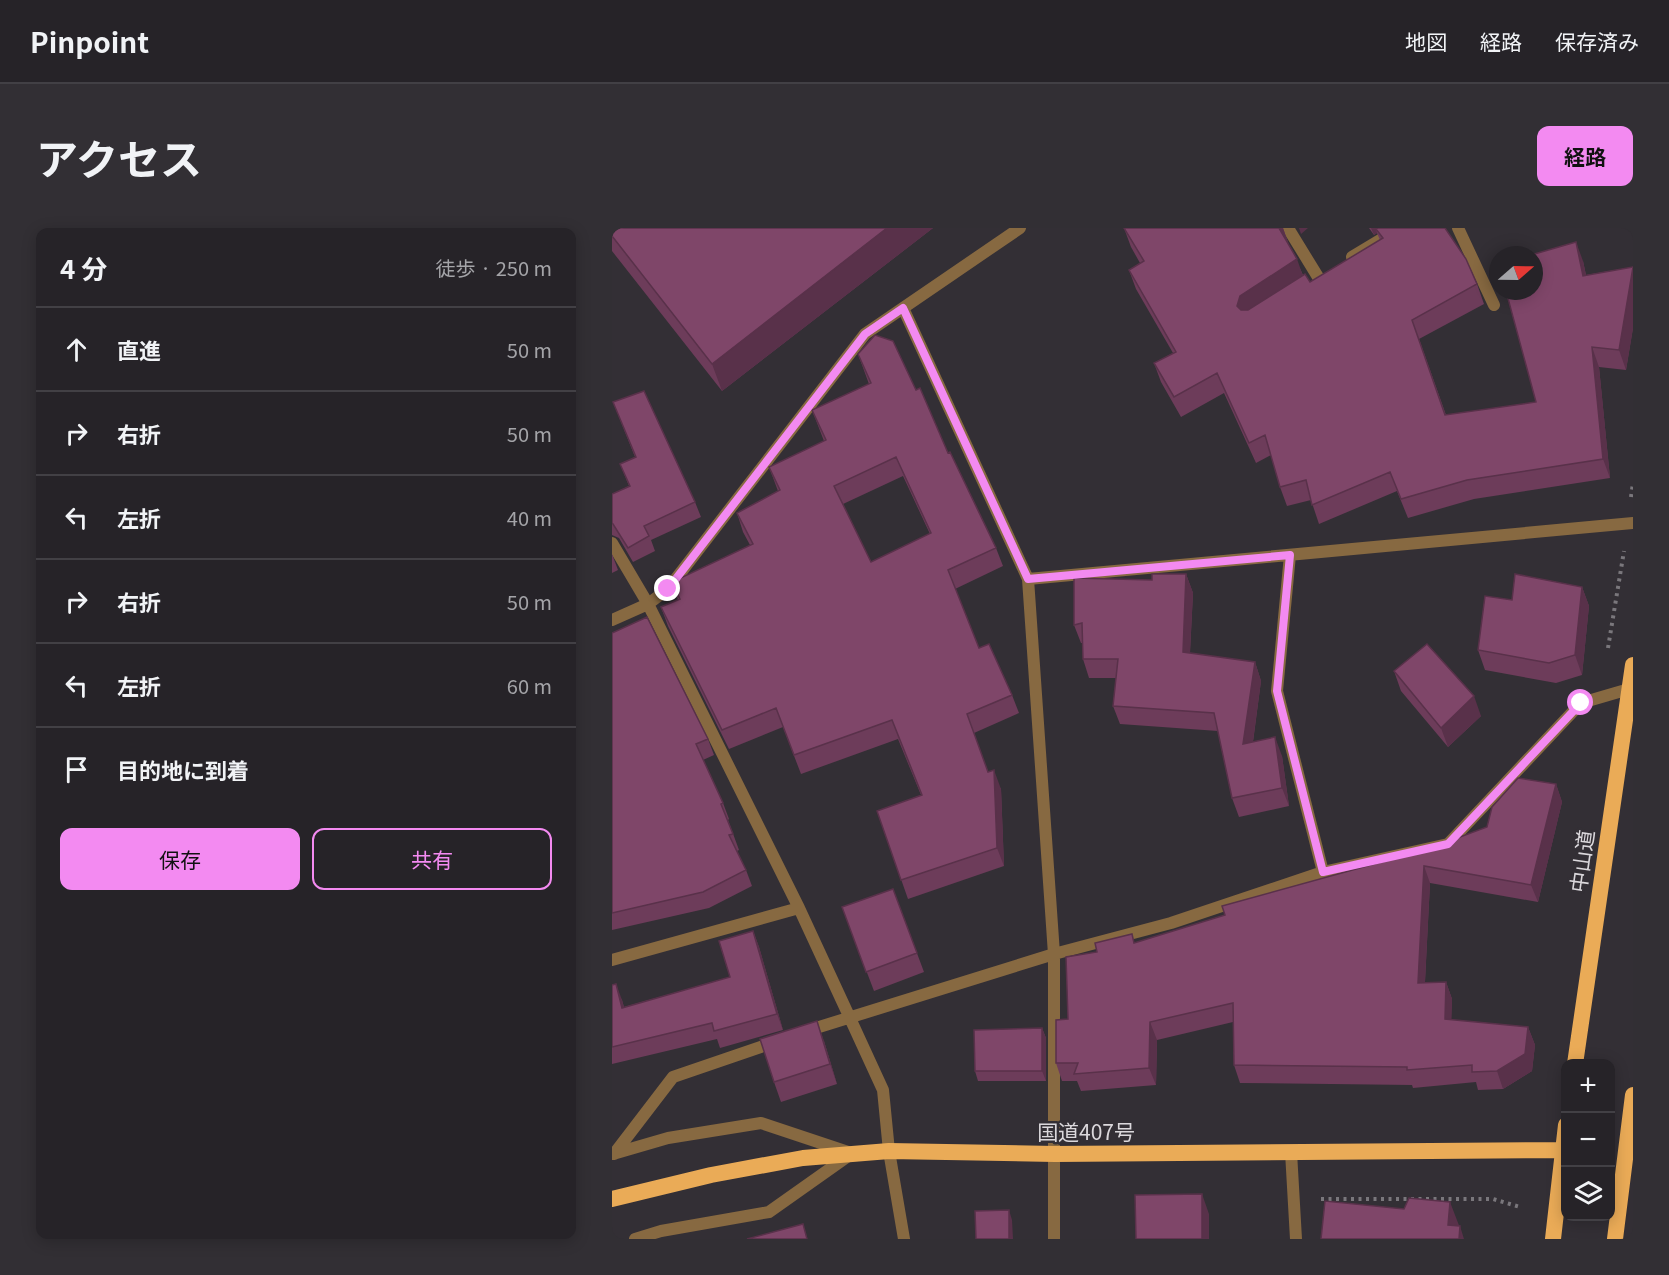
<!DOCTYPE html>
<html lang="ja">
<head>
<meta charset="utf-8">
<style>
	body { margin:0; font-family:Georgia,"Noto Sans JP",serif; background:#322f34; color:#f1f3f6 }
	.controls { position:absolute; right:18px; bottom:18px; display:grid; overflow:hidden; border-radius:12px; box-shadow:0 3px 15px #0003 }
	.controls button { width:54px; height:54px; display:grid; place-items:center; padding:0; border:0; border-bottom:2px solid #424045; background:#262328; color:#f1f3f6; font:30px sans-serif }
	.compass { position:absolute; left:877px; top:18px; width:54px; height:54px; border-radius:50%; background:#262328; box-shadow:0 3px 15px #0003; rotate:70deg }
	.stop { position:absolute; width:18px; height:18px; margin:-14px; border:4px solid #f38af1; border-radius:50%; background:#fff }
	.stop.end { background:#f38af1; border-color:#fff; box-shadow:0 2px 6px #0008 }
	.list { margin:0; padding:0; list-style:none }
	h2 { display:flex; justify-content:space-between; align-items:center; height:78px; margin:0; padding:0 24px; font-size:26px }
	h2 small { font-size:20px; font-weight:400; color:#a4a4a8 }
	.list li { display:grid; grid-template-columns:39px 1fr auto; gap:18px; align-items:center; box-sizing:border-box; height:84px; padding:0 24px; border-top:2px solid #424045 }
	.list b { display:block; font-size:22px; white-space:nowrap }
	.list em { font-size:20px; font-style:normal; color:#a4a4a8 }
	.actions { display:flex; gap:12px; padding:18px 24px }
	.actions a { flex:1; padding:14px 0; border:2px solid #f38af1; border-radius:12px; text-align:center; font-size:21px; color:#f38af1 }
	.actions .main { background:#f38af1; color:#111 }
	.icon { flex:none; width:33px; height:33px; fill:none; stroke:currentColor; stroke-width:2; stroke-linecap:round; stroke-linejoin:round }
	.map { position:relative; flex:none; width:1021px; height:1011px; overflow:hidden; border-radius:12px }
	header { display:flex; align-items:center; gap:36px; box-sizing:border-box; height:84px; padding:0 30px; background:#262328; border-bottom:2px solid #424045 }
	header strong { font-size:28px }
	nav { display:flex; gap:33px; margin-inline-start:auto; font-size:21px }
	.intro { display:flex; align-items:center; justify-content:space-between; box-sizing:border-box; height:144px; padding:0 36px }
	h1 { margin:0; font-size:42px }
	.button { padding:15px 27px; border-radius:12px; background:#f38af1; color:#111; font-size:21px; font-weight:700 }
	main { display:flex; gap:36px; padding:0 36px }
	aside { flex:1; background:#262328; border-radius:12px; box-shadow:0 3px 15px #0003 }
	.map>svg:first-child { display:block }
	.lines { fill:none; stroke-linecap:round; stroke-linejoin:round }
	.path { stroke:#7a777c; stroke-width:4; stroke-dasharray:3 4.5; stroke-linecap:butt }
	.service { stroke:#876941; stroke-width:12 }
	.minor { stroke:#876941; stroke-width:12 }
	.trunk { stroke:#eaab57; stroke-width:16 }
	.wall { fill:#6d3c5a; fill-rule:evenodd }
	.shaded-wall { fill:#59314a }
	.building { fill:#7f4669; stroke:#59314a; stroke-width:1.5; fill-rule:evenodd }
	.route { stroke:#f38af1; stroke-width:8 }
	.labels { text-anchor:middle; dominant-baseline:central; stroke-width:5; stroke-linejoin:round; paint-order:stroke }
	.street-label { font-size:21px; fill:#dbd8dc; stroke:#332f35 }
</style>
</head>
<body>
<header>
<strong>Pinpoint</strong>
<nav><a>地図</a><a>経路</a><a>保存済み</a></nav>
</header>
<div class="intro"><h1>アクセス</h1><a class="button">経路</a></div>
<main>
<aside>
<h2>4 分<small>徒歩 · 250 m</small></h2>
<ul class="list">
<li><svg class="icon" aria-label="ahead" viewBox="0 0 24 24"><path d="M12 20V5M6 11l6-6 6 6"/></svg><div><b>直進</b></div><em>50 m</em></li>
<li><svg class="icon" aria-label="right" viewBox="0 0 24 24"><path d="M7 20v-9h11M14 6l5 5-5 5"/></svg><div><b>右折</b></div><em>50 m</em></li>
<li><svg class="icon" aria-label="left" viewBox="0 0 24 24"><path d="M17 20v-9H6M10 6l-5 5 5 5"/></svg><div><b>左折</b></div><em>40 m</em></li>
<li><svg class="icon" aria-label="right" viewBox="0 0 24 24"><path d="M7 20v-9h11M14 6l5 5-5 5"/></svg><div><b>右折</b></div><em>50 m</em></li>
<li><svg class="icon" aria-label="left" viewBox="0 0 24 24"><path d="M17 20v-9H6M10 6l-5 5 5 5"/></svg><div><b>左折</b></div><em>60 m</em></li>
<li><svg class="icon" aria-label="arrive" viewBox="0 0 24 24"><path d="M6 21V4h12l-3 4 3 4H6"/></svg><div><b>目的地に到着</b></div></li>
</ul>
<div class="actions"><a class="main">保存</a><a>共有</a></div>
</aside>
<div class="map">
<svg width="1021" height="1011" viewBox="0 0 1021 1011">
	<rect width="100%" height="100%" fill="#332f35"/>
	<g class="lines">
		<path class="path" d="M1019,269L1021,255
			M996,420L1012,323
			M709,971H881L908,979"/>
		<path class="service" d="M277,923L292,1011"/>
		<path class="minor" d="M676,0L706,49
			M846,0L882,77
			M740,29L788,0
			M291,80L416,351L442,726V1011
			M0,315L36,376L187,680L237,788L271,862L277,923
			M678,327L665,463L711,644
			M416,351L1021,295
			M0,392L36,376L56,361L253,106L408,0
			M0,732L187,680
			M191,804L442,726L559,695L711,644L836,616L969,475L1017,461
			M679,924L684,1011
			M1,926L56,910L149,895L236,924
			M2,926L61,849L166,813
			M23,1011L49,1003L157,984L239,926"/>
		<path class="trunk" d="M963,836L1021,437
			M0,971L99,947L191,930L277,923L443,926L954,922
			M941,1011L954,897
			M1003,1011L1021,867"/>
	</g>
	<path class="wall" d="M0,0H321L110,163L0,23Z
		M512,0H671L677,17L691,47L698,54L768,12L765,5L762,7L757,0H833L865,56L872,76L807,111L834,187L924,174L971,33L974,47L1021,39V100L1014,142L987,139L998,250L862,271L796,290L785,263L707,296L699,272L675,278L668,259L659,227L644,235L612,165L569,189L549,154L542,135L561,125L524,61L517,42L528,35L519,19Z
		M246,126L304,162L384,320L391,338L343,361L367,420L400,467L407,485L362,505L376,544L389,561L392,638L296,671L265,583L309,567L286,511L189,546L171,499L117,521L56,398L49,379L66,372L60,354L138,317L131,304L125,285L166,263L157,239L212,213L200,182L257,156ZM291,248L318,306L259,334L231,276Z
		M1,174L83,274L89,289L39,312L43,323L21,334L7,310L0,307V266L17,258L8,236L23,229Z
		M0,326L6,342L0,345Z
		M574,346L581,365L578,425L643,434L649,453L641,514L670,528L677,578L627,589L620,570L606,503L508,496L501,478L504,450H477L471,431V415H469L462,397L540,352Z
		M970,359L977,378L970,447L944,455L873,442L866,422L900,372Z
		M0,405L96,511L102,527L91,532L111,575L117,591L116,592L127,622L125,623L134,642L140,658L97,680L0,702Z
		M782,443L869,488L836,519L789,463Z
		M944,556L950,574L926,674L818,655L813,754H834L840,771L839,792L916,799L923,817L920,843L891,861L866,862L864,854L801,860L800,857L628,855L622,837L621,794L545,812L544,857L469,863L465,853H450L444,835L456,791L485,724L523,715L613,687L813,622L875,599Z
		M281,661L312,744L262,763L230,679Z
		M141,703L147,719L171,802L108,820L105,811L0,836V757L10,772L12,779L118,749Z
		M430,800L434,810V853H366L363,843Z
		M212,813L225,856L169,874L162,854Z"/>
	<path class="shaded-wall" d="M275,0H321L110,163L100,136Z
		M667,0H671L677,17Z
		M687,0H696L689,6Z
		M759,0H773L764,1L765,5L762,7Z
		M964,14L971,33L978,67L971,48Z
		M685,31L692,51L635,87L625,78L628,68Z
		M1021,39V100L1014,142L1007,122Z
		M980,119L987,139L998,250L991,231Z
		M574,346L581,365L577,442L571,424Z
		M970,359L977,378L970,447L963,427Z
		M643,434L649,453L638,535L631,516Z
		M862,468L869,488L836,519L829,500Z
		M663,509L670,528L677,578L670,560Z
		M382,542L389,561L392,638L385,620Z
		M944,556L950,574L926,674L919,657Z
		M812,638L818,655L812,772L806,755Z
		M141,703L147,719L171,802L165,786Z
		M834,754L840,771L839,809L833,791Z
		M4,756L10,772L16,796L10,780Z
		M205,793L212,813L225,856L218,836Z
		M538,794L545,812L544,857L537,840Z
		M916,799L923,817L920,843L891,861L885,843Z
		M430,800L434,810V853L430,843Z
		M590,966L597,986V1011H590Z
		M838,974L848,1000V998L852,1011H841L836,997Z
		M397,982L400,992L401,1011H397Z"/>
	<path class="building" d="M0,0H275L100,136L0,8Z
		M512,0H667L685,31L628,68L625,78L629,82H636L693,46L698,54L771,10L764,1L766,0H833L854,31L865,56L800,92L833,187L924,174L894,63H922V27H919L964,14L971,48L1021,39L1007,122L980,119L991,231L855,252L789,271L778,244L700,277L694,252L668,259L653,207L637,215L605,145L562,169L542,135L564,124L517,42L532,33Z
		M263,107L281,113L304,162L308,160L336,225L338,224L384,320L336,342L367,420L377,416L400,467L355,486L376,544L382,542L385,620L289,652L265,583L310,567L280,492L182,527L164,480L110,502L49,379L68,371L60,354L141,316L125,285L168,262L157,239L214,212L200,182L259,155L246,126ZM284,229L319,305L259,334L222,258Z
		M32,163L83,274L32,298L37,308L16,320L1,296L0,295V266L18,258L8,236L24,229L1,174Z
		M540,346H574L571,424L643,434L631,516L663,509L670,560L620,570L602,485L501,478L506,431H471L470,395L462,397V350L540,352Z
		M903,346L970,359L963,427L937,435L866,422L873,368L900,372Z
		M35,389L96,511L84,516L111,575L109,576L121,606L117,607L134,642L91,664L0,685V405Z
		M815,416L862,468L829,500L782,443Z
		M906,550L944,556L919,657L812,638L806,755L834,754L833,791L916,799L913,826L885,843L860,844V837L795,842V839L622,837L621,775L538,794L537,840L462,846L466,835H444V792L456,791L454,729L485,724L483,715L520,706L522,715L613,687L610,678L813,622L875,599L880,579Z
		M281,661L305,725L254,744L230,679Z
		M141,703L165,786L102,803L100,795L0,819V757L4,756L10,780L118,749L107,713Z
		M205,793L218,836L162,854L148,811Z
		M430,800V843H363L362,802Z
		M590,966V1011H524L523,967Z
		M797,970L838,974L836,997L848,998L847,1011H709L713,973L792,981Z
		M397,982V1011H364L363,983Z
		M191,996L195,1011H135Z"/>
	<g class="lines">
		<path class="route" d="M56,361L253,106L291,80L416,351L678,327L665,463L711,644L836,616L969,475"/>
	</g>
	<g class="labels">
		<g class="street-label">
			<text transform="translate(969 633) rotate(-82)">中山道</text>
			<text x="474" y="903">国道407号</text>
		</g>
	</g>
</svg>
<div class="controls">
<button>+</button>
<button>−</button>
<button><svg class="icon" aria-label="layers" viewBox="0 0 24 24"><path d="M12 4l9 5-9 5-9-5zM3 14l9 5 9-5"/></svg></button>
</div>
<svg class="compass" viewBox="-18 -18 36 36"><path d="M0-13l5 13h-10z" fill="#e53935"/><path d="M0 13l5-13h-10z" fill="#a4a4a8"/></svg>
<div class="stop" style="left:969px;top:475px"></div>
<div class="stop end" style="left:56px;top:361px"></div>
</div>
</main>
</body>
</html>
